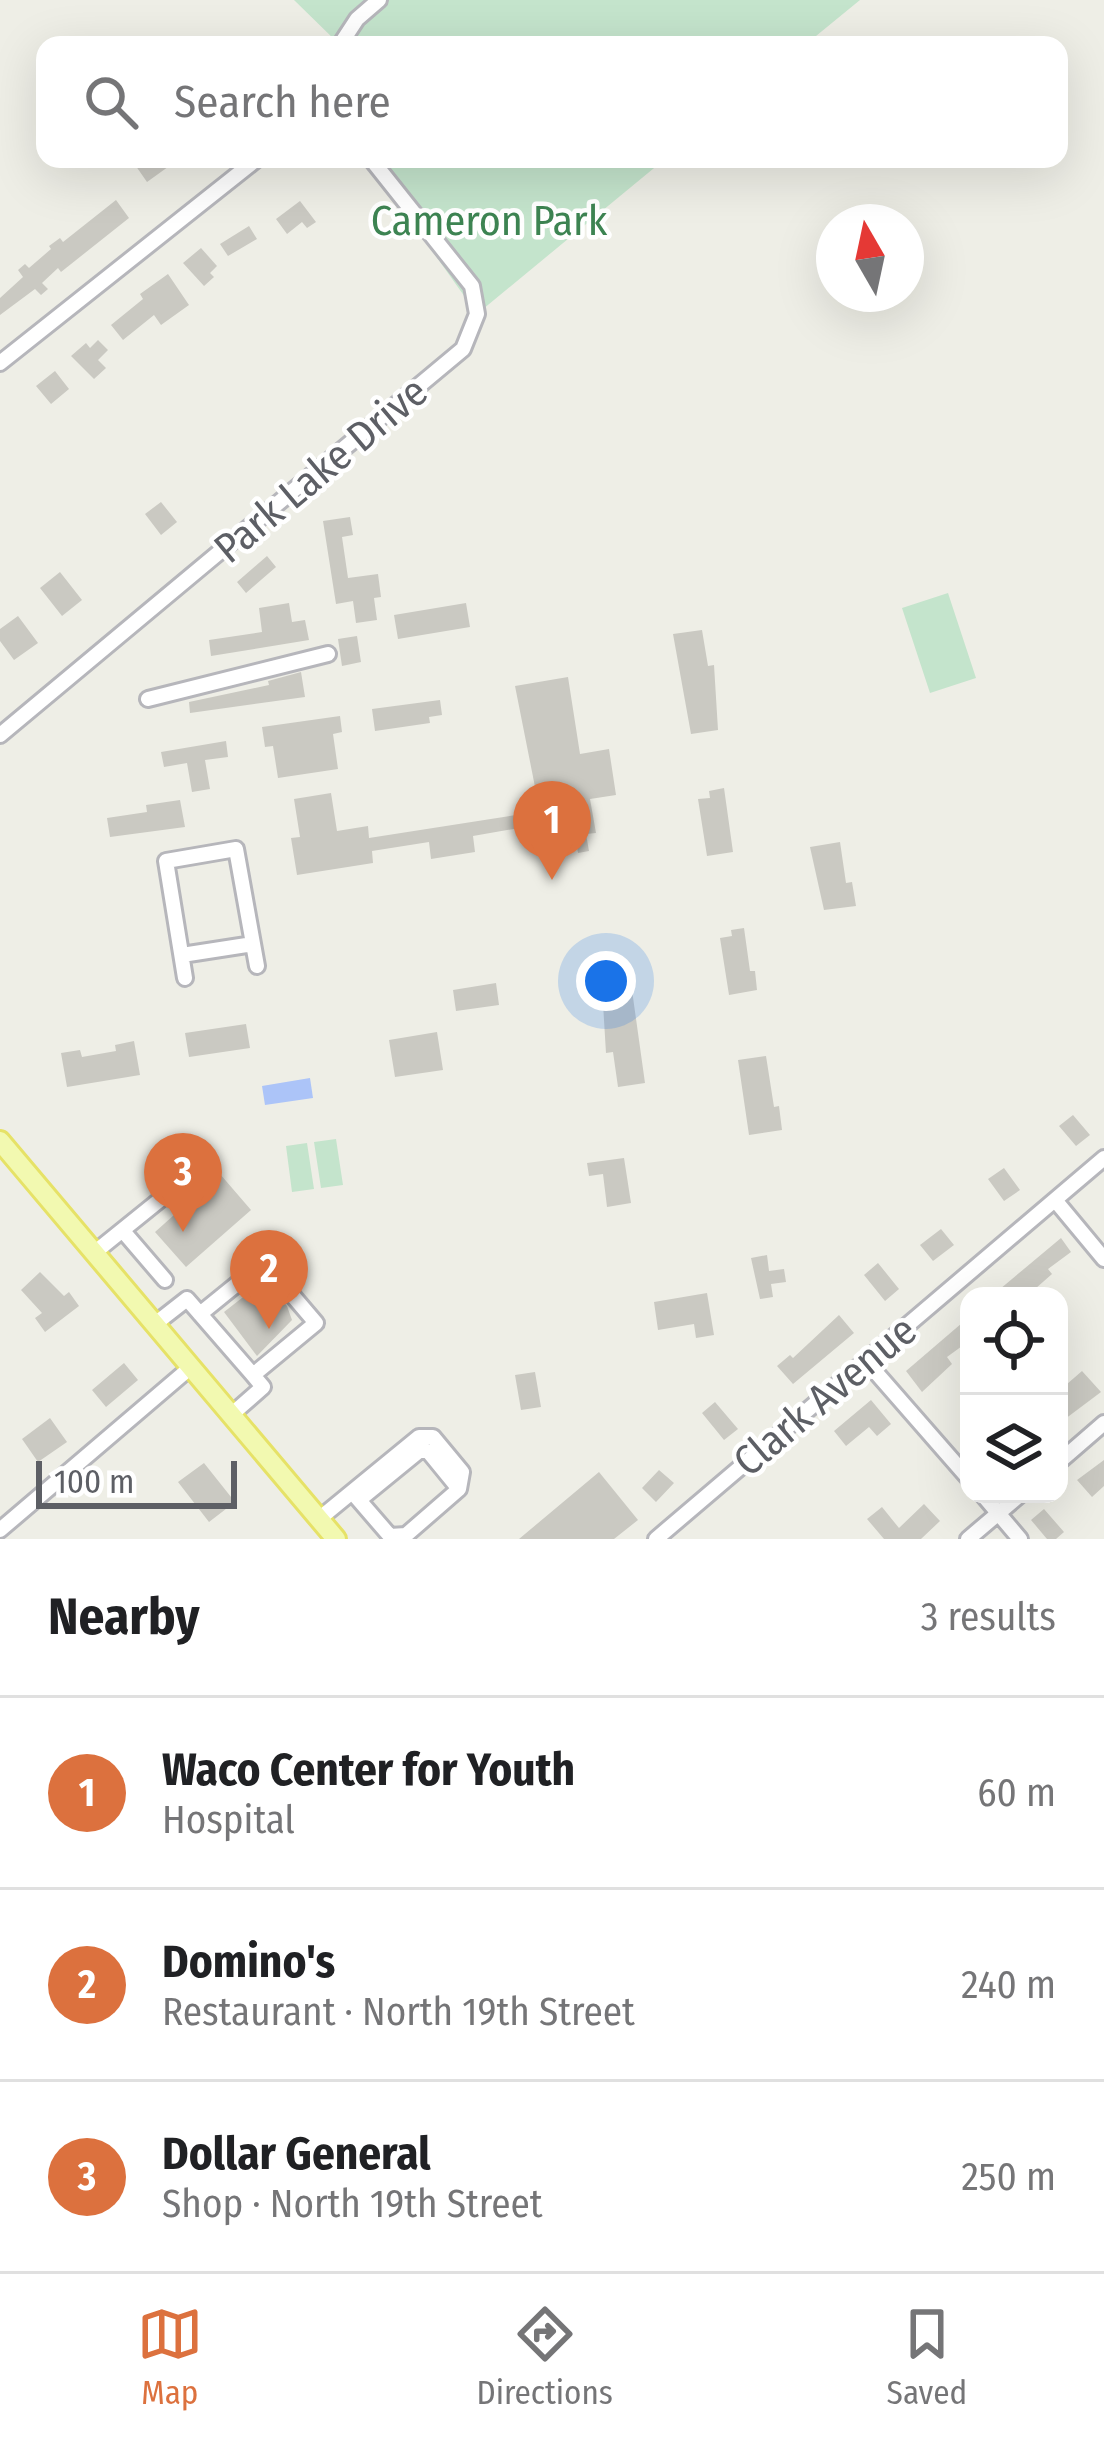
<!DOCTYPE html>
<html lang="en">
<head>
<meta charset="utf-8">
<style>
	body { margin:0; font-family:"Fira Sans Condensed",sans-serif; background:#f6f6f6; color:#202124 }
	.controls { position:absolute; right:36px; bottom:36px; display:grid; overflow:hidden; border-radius:24px; box-shadow:0 12px 48px #0002 }
	.controls button { width:108px; height:108px; display:grid; place-items:center; padding:0; border:0; border-bottom:3px solid #e0e0e0; background:#fff; color:#202124; font:60px sans-serif }
	.compass { position:absolute; left:816px; top:204px; width:108px; height:108px; border-radius:50%; background:#fff; box-shadow:0 12px 48px #0002; rotate:351deg }
	.scale { position:absolute; left:36px; bottom:30px; width:201px; box-sizing:border-box; padding-left:12px; border:6px solid #5d5f65; border-top:0; font-size:33px; line-height:42px; white-space:nowrap; color:#5d5f65; -webkit-text-stroke:9px #fff; paint-order:stroke }
	.you { position:absolute; left:606px; top:981px; width:42px; height:42px; margin:-30px; border:9px solid #fff; border-radius:50%; background:#1a73e8; box-shadow:0 0 0 18px #1a73e833 }
	.badge { display:grid; place-items:center; width:78px; height:78px; border-radius:50%; background:#dc713e; color:#fff; font-size:39px; font-weight:700 }
	.pin { position:absolute; translate:-50% -99px; filter:drop-shadow(0 3px 6px #0008) }
	.pin::after { content:''; position:absolute; top:63px; width:42px; height:36px; background:inherit; clip-path:polygon(0 0,100% 0,50% 100%) }
	.list { margin:0; padding:0; list-style:none }
	h2 { display:flex; justify-content:space-between; align-items:center; height:156px; margin:0; padding:0 48px; font-size:51px }
	h2 small { font-size:39px; font-weight:400; color:#757577 }
	.list li { display:grid; grid-template-columns:78px 1fr auto; gap:36px; align-items:center; box-sizing:border-box; height:192px; padding:0 48px; border-top:3px solid #e0e0e0 }
	.list b { display:block; font-size:45px; white-space:nowrap }
	.list p { margin:0; font-size:39px; white-space:nowrap; color:#757577 }
	.list em { font-size:39px; font-style:normal; color:#757577 }
	.icon { flex:none; width:66px; height:66px; fill:none; stroke:currentColor; stroke-width:2; stroke-linecap:round; stroke-linejoin:round }
	.map { position:relative; flex:none; width:1104px; height:1539px; overflow:hidden }
	.search { position:absolute; background:#fff; box-shadow:0 12px 48px #0002; left:36px; right:36px; top:36px; height:132px; display:flex; align-items:center; gap:30px; box-sizing:border-box; padding:0 42px; border-radius:24px; color:#757577; font-size:45px }
	.sheet { height:732px; background:#fff }
	nav { display:flex; justify-content:space-around; align-items:center; box-sizing:border-box; height:168px; border-top:3px solid #e0e0e0; background:#fff; font-size:33px; color:#757577 }
	nav a { display:grid; justify-items:center; gap:6px }
	nav .on { color:#dc713e }
	.map>svg:first-child { display:block }
	.green { fill:#c4e4cc }
	.water { fill:#acc4f8 }
	.building { fill:#cac9c2 }
	.lines { fill:none; stroke-linecap:round; stroke-linejoin:round }
	.minor-casing { stroke:#b6b6bb; stroke-width:20 }
	.major-casing { stroke:#e6e267; stroke-width:24 }
	.minor { stroke:#fff; stroke-width:14 }
	.major { stroke:#f2f9b0; stroke-width:18 }
	.labels { text-anchor:middle; dominant-baseline:central; stroke-width:9; stroke-linejoin:round; paint-order:stroke }
	.park-label { font-size:42px; fill:#3d8452; stroke:#fff }
	.street-label { font-size:42px; fill:#5d5f65; stroke:#fff }
</style>
</head>
<body>
<div class="map">
<svg width="1104" height="1539" viewBox="0 0 1104 1539">
	<rect width="100%" height="100%" fill="#eeeee6"/>
	<path class="green" d="M294,0H860L805,45H340Z
		M367,159H665L477,314Z
		M948,593L976,678L930,693L902,608Z
		M336,1139L343,1185L321,1188L314,1142Z
		M307,1143L314,1189L292,1192L286,1146Z"/>
	<path class="water" d="M310,1078L313,1098L265,1105L262,1086Z"/>
	<path class="building" d="M131,159H179L147,182Z
		M116,200L129,218L61,272L58,268L42,283L48,289L41,295L35,289L0,315V298L23,277L18,270L25,264L29,268L51,249L49,246L60,238L63,242Z
		M300,201L316,222L307,228L302,222L287,234L276,219Z
		M249,226L257,239L228,256L220,244Z
		M201,248L217,266L210,273L214,277L204,286L183,263Z
		M168,274L189,305L161,325L154,315L123,340L111,325L143,299L140,294Z
		M98,340L108,350L98,360L106,368L94,379L71,356L86,343L90,348Z
		M55,371L69,389L51,404L36,386Z
		M161,502L177,522L161,535L145,514Z
		M350,517L353,535L342,537L348,578L378,574L381,597L374,598L377,620L356,623L353,601L336,604L323,521Z
		M267,556L276,567L246,593L237,582Z
		M60,572L82,600L62,616L40,588Z
		M289,603L292,622L305,620L309,640L211,656L209,640L262,632L259,608Z
		M466,603L470,627L398,639L394,615Z
		M18,616L38,643L14,660L0,641V629Z
		M702,630L708,666L714,665L718,730L691,734L673,634Z
		M357,636L361,662L342,666L338,639Z
		M301,672L305,697L190,713L189,702L269,685L268,681Z
		M568,677L580,754L609,749L616,795L590,799L596,833L586,834L589,851L578,853L575,836L556,839L551,805L539,807L515,686Z
		M440,700L442,715L429,717L430,723L375,731L372,709Z
		M340,716L342,732L333,734L338,769L278,778L273,746L265,747L262,727Z
		M226,741L228,757L205,760L210,789L192,792L187,763L164,767L161,752Z
		M724,788L733,852L707,856L698,799L710,798L709,791Z
		M331,793L337,831L368,826L369,838L522,814L525,827L473,836L475,852L431,859L429,842L372,851L373,863L297,875L291,838L300,837L294,799Z
		M180,800L185,827L110,837L107,818L147,812L146,805Z
		M840,842L846,883L852,882L856,906L824,910L810,847Z
		M744,928L750,971H755L757,990L729,995L720,938L732,936L731,930Z
		M496,983L499,1005L456,1011L453,990Z
		M631,983L645,1083L618,1087L613,1052L606,1053L602,987Z
		M246,1024L250,1048L189,1057L185,1033Z
		M437,1032L443,1070L395,1077L389,1040Z
		M134,1041L140,1075L67,1087L61,1053L80,1050L82,1057L116,1051L115,1045Z
		M766,1056L774,1107L779,1106L782,1130L749,1135L738,1060Z
		M1073,1115L1090,1135L1076,1146L1059,1126Z
		M624,1158L631,1203L607,1207L603,1174L589,1176L587,1163Z
		M1004,1168L1020,1190L1004,1201L988,1179Z
		M220,1174L251,1210L186,1267L155,1232Z
		M941,1229L954,1245L933,1261L920,1245Z
		M1061,1238L1071,1252L1048,1269L1052,1274L1027,1296H1005L1000,1289Z
		M767,1255L769,1271L784,1269L786,1282L771,1284L773,1297L760,1299L751,1258Z
		M878,1263L899,1289L885,1301L864,1275Z
		M40,1272L64,1296L69,1292L79,1306L45,1332L35,1318L42,1313L21,1290Z
		M265,1280L287,1306L292,1320L257,1356L224,1312Z
		M707,1293L714,1335L696,1338L694,1324L658,1330L654,1302Z
		M839,1315L854,1333L793,1384L777,1366L790,1355L793,1358Z
		M969,1317V1341L947,1357L952,1364L922,1392L906,1371Z
		M124,1363L138,1380L106,1407L92,1390Z
		M1082,1371L1101,1392L1065,1419L1059,1411V1391Z
		M535,1372L541,1407L521,1410L515,1375Z
		M871,1400L891,1424L877,1436L869,1427L846,1446L834,1431Z
		M715,1402L738,1429L724,1440L702,1413Z
		M50,1418L67,1442L38,1462L22,1439Z
		M1104,1460V1486L1092,1497L1077,1480Z
		M204,1463L235,1502L209,1522L178,1482Z
		M659,1470L674,1483L656,1502L642,1488Z
		M599,1472L638,1520L614,1539H519Z
		M924,1504L940,1521L921,1539H884L867,1519L882,1507L899,1528Z
		M1044,1509L1064,1532L1056,1539H1047L1031,1520Z"/>
	<g class="lines">
		<g class="minor-casing">
			<path id="minor" d="M340,45L357,19L379,0
				M0,363L257,159
				M148,699L328,654
				M0,735L463,349L477,314L472,286L371,159
				M182,955L253,944
				M185,978L166,861L236,849L257,966
				M1055,1200L1104,1259
				M123,1231L165,1280
				M94,1253L208,1161
				M200,1314L264,1262L316,1323L253,1375
				M155,1324L187,1299L253,1375L263,1387L231,1415
				M866,1361L969,1479
				M1059,1462L1104,1423
				M982,1494L1020,1539
				M359,1500L419,1451H428L459,1489
				M319,1519L419,1437H433L462,1472L459,1489L406,1535L390,1536L352,1492
				M0,1530L191,1367
				M656,1539L1104,1158
				M968,1539L1021,1494"/>
		</g>
		<g class="major-casing">
			<path id="major" d="M0,1141L336,1539"/>
		</g>
		<use href="#minor" class="minor"/>
		<use href="#major" class="major"/>
	</g>
	<g class="labels">
		<g class="park-label">
			<text x="489" y="221">Cameron Park</text>
		</g>
		<g class="street-label">
			<text transform="translate(321 470) rotate(-40)">Park Lake Drive</text>
			<text transform="translate(825 1396) rotate(-40)">Clark Avenue</text>
		</g>
	</g>
</svg>
<div class="controls">
<button><svg class="icon" aria-label="locate" viewBox="0 0 24 24"><circle cx="12" cy="12" r="6"/><path d="M12 2v4M12 18v4M2 12h4M18 12h4"/></svg></button>
<button><svg class="icon" aria-label="layers" viewBox="0 0 24 24"><path d="M12 4l9 5-9 5-9-5zM3 14l9 5 9-5"/></svg></button>
</div>
<svg class="compass" viewBox="-18 -18 36 36"><path d="M0-13l5 13h-10z" fill="#e53935"/><path d="M0 13l5-13h-10z" fill="#757577"/></svg>
<div class="scale">100 m</div>
<div class="you"></div>
<div class="pin badge" style="left:552px;top:880px">1</div>
<div class="pin badge" style="left:269px;top:1329px">2</div>
<div class="pin badge" style="left:183px;top:1232px">3</div>
<div class="search"><svg class="icon" aria-label="search" viewBox="0 0 24 24"><circle cx="10" cy="10" r="6"/><path d="M15 15l6 6"/></svg>Search here</div>
</div>
<section class="sheet">
<h2>Nearby<small>3 results</small></h2>
<ul class="list">
<li><span class="badge">1</span><div><b>Waco Center for Youth</b><p>Hospital</p></div><em>60 m</em></li>
<li><span class="badge">2</span><div><b>Domino's</b><p>Restaurant · North 19th Street</p></div><em>240 m</em></li>
<li><span class="badge">3</span><div><b>Dollar General</b><p>Shop · North 19th Street</p></div><em>250 m</em></li>
</ul>
</section>
<nav>
<a class="on"><svg class="icon" aria-label="map" viewBox="0 0 24 24"><path d="M3 6l6-2 6 2 6-2v14l-6 2-6-2-6 2zM9 4v14M15 6v14"/></svg>Map</a>
<a><svg class="icon" aria-label="directions" viewBox="0 0 24 24"><path d="M12 3l9 9-9 9-9-9zM9 14v-3h6M13 9l2 2-2 2"/></svg>Directions</a>
<a><svg class="icon" aria-label="saved" viewBox="0 0 24 24"><path d="M7 4h10v16l-5-4-5 4z"/></svg>Saved</a>
</nav>
</body>
</html>
